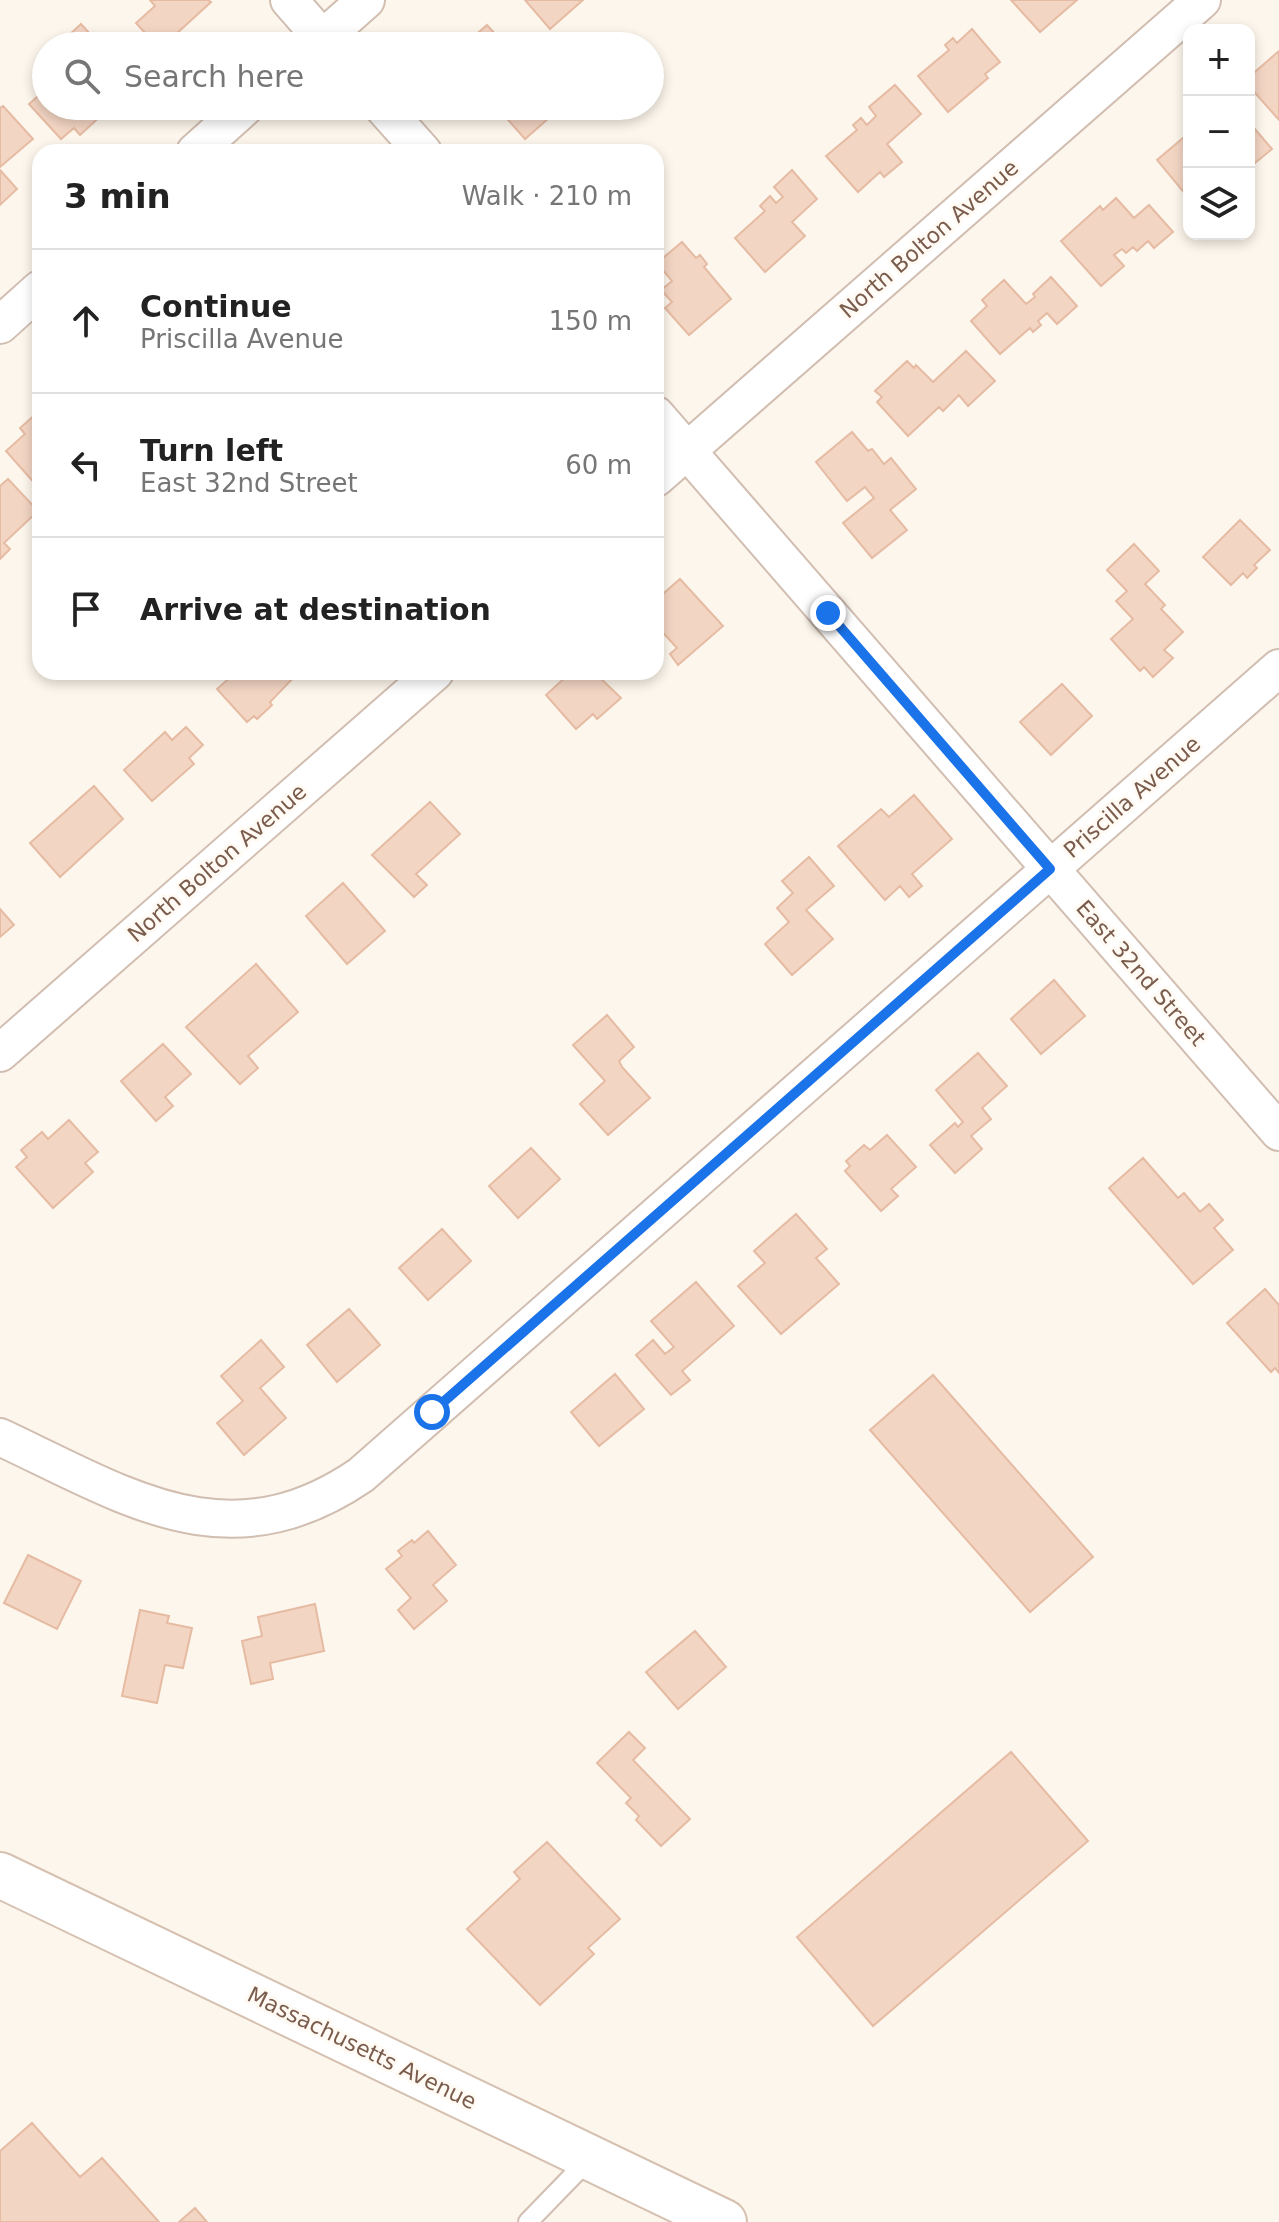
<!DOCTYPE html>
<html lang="en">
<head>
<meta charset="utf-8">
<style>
	body { margin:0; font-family:"DejaVu Sans",sans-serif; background:#f2f2f2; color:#222 }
	.controls { position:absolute; right:24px; top:24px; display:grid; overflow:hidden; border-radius:16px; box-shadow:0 4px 12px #0003 }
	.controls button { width:72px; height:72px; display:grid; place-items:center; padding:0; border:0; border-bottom:2px solid #e0e0e0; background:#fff; color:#222; font:40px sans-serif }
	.stop { position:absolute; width:24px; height:24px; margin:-18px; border:6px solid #1a73e8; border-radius:50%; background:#fff }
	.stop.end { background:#1a73e8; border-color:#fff; box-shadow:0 2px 8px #0008 }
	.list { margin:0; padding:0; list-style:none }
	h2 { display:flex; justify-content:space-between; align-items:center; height:104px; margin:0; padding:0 32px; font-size:34px }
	h2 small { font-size:26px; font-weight:400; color:#767676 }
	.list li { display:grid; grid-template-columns:52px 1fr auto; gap:24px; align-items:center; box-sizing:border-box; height:144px; padding:0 32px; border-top:2px solid #e0e0e0 }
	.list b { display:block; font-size:30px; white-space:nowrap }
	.list p { margin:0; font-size:26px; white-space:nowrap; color:#767676 }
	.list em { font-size:26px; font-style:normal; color:#767676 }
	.icon { flex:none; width:44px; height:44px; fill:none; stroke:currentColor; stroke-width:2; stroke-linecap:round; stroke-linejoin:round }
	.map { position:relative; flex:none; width:1279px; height:2222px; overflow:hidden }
	.search { position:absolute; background:#fff; box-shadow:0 4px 12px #0003; left:32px; top:32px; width:632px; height:88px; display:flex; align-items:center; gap:20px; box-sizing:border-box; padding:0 28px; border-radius:44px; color:#767676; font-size:30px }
	.panel { position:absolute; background:#fff; box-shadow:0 4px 12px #0003; left:32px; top:144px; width:632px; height:536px; border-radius:24px }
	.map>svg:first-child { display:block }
	.building { fill:#f3d5c3; stroke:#e6bba3; stroke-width:2 }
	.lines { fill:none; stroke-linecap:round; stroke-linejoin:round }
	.lane-casing { stroke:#d1beb0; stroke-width:22 }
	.street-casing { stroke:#d1beb0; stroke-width:40 }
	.secondary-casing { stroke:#d6c0b0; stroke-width:48 }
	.lane { stroke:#fff; stroke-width:18 }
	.street { stroke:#fff; stroke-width:36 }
	.secondary { stroke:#fff; stroke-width:44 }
	.route { stroke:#1a73e8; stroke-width:10 }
	.labels { text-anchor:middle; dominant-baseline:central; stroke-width:6; stroke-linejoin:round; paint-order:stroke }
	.street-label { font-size:22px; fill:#7a5c4d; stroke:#fffaf3 }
</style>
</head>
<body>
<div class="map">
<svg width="1279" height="2222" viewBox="0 0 1279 2222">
	<rect width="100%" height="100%" fill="#fdf6ec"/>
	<path class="building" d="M150,0H208L211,2L163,46H157L136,23L155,6Z
		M525,0H583L550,29Z
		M1011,0H1077L1040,32Z
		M81,24L91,35L93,33L105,46H76L68,36Z
		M487,25L506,46H463Z
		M972,29L1000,62L985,74L988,78L948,112L918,76L949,50L945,45L953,38L957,43Z
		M1279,51V120L1249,86V77Z
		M895,85L921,114L887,144L902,162L884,177L880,172L858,192L826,156L857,130L853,125L861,118L867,125L876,116L869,107Z
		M46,89V106H99L105,112L80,135L74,128L61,139L29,104Z
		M3,106L33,139L0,167V108Z
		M496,106H553L557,111L525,139Z
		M1249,122L1272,149L1249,168Z
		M1189,133V193L1186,195L1157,160Z
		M0,170L17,189L0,205Z
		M792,170L817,199L792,222L805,236L765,272L735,238L765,211L760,206L770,196L776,203L783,197L774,187Z
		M1116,198L1134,218L1149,205L1173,232L1154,248L1148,241L1137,251L1133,247L1126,253L1122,249L1114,255L1124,266L1101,286L1061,241L1100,206L1103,210Z
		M682,242L696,258L700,255L707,264L704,267L731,299L689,335L665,308L672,302L661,290L672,281L657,263Z
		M1051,277L1077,306L1057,324L1047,313L1038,321L1041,325L1033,332L1030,328L1000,354L971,321L987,306L982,300L1004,280L1026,304L1035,297L1033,294Z
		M966,351L995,381L968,406L959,395L943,411L939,407L908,436L877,402L882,397L875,391L907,361L914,368L916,365L933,382Z
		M37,413L40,417V482L36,485L6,451L25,434L20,428Z
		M852,432L868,451L872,449L884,464L891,458L916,489L890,510L907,530L872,558L843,523L874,498L865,487L847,501L816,462Z
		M8,479L38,511L4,543L10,549L0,559V486Z
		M1240,520L1270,550L1254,565L1257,568L1247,578L1243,573L1231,585L1203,557Z
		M1134,544L1159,571L1145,584L1165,605L1161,609L1183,632L1164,650L1173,658L1153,677L1144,667L1140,671L1111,639L1133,619L1116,601L1127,591L1107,570Z
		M680,579L723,626L678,665L670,654L677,648L656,625V600Z
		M236,672H299L270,702L272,705L257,719L254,716L247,722L217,689Z
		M571,672H594L621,698L597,719L593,714L576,729L546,695Z
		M1062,684L1092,716L1051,755L1020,722Z
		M186,727L203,745L189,758L194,764L152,801L124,770L165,732L172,740Z
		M94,786L123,819L60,877L30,843Z
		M914,795L952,839L912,874L922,886L909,897L900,886L885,900L838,846L881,809L889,817Z
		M430,802L460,834L416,874L427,885L414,897L372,855Z
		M809,857L834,886L806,910L833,939L792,975L765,944L789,922L777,908L793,893L782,881Z
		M343,883L385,931L347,964L306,916Z
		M0,909L14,925L0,937Z
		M256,964L298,1012L248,1056L258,1068L240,1084L186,1027Z
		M1054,980L1085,1016L1041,1054L1011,1019Z
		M607,1015L634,1047L619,1061L622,1067L650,1098L608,1135L580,1104L605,1081L573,1045Z
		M163,1044L191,1074L165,1097L173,1106L156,1121L121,1081Z
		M978,1053L1007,1086L982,1108L991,1119L971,1136L982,1149L955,1173L930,1145L955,1123L958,1127L963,1122L936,1090Z
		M69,1120L98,1152L85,1163L93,1172L53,1208L16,1167L27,1157L21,1150L42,1132L48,1139Z
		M887,1135L916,1167L891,1189L898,1196L881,1211L845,1171L850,1166L846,1161L864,1145L870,1150Z
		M531,1148L560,1179L518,1218L489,1186Z
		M1143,1158L1178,1198L1184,1193L1200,1212L1209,1204L1223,1220L1214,1228L1233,1250L1193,1284L1109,1188Z
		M796,1214L827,1249L816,1258L839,1284L781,1334L738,1286L765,1263L754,1251Z
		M442,1229L471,1261L428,1300L399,1268Z
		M696,1282L734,1326L682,1371L690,1380L671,1395L636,1355L653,1340L665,1354L674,1347L651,1321Z
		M1265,1289L1279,1305V1373L1275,1368L1271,1372L1227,1323Z
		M349,1309L380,1345L337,1382L307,1345Z
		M261,1340L284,1367L260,1388L286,1418L244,1455L217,1423L243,1401L221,1376Z
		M615,1374L644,1409L599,1446L571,1412Z
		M933,1375L1093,1557L1030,1612L870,1430Z
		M428,1531L456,1565L433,1585L447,1601L414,1629L398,1610L411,1598L386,1569L402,1556L398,1551L412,1540L414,1543Z
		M28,1555L81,1581L57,1629L4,1603Z
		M315,1604L324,1651L270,1663L273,1679L251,1684L242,1641L262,1636L258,1617Z
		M140,1610L169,1616L167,1623L192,1628L183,1668L165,1665L157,1703L122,1696Z
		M695,1631L726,1667L678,1709L646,1672Z
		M629,1732L645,1748L633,1760L690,1819L661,1846L636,1820L639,1816L626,1803L631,1798L597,1763Z
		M1011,1752L1088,1841L873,2026L797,1937Z
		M547,1842L620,1919L588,1948L594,1954L540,2005L467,1929L520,1879L514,1872Z
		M32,2123L80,2177L102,2158L159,2222H0V2151Z
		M195,2208L207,2222H179Z"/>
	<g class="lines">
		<g class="lane-casing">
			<path id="lane" d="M528,2222L590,2158"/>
		</g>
		<g class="street-casing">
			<path id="street" d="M289,0L329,46
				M314,46L366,0
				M382,106L423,152
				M195,152L246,106
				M0,325L40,289
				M656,415L1279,1132
				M656,478L1202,0
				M0,1053L435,672
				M0,1437C126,1496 228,1566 361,1475L1279,668"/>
		</g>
		<g class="secondary-casing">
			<path id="secondary" d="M0,1875L724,2222"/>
		</g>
		<use href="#lane" class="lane"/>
		<use href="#street" class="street"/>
		<use href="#secondary" class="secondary"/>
	</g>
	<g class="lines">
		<path class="route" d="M432,1412L1050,869L828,613"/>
	</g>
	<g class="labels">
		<g class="street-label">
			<text transform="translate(929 239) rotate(-41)">North Bolton Avenue</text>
			<text transform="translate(1132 797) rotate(-41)">Priscilla Avenue</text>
			<text transform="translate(217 863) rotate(-41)">North Bolton Avenue</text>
			<text transform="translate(1141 973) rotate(49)">East 32nd Street</text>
			<text transform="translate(362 2048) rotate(26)">Massachusetts Avenue</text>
		</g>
	</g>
</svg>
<div class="controls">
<button>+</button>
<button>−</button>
<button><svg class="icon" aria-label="layers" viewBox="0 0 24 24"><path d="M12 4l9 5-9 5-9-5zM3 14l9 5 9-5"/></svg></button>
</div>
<div class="stop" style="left:432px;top:1412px"></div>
<div class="stop end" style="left:828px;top:613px"></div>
<div class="search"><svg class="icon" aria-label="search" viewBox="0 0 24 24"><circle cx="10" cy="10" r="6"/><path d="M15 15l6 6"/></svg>Search here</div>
<section class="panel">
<h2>3 min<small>Walk · 210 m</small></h2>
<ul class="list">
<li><svg class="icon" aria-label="ahead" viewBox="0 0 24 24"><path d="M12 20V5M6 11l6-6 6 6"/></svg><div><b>Continue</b><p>Priscilla Avenue</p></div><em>150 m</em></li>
<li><svg class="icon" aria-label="left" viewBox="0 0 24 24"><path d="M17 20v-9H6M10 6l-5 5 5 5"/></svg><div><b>Turn left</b><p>East 32nd Street</p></div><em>60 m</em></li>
<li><svg class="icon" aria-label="arrive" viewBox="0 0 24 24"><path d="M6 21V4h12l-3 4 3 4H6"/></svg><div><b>Arrive at destination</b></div></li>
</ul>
</section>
</div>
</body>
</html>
